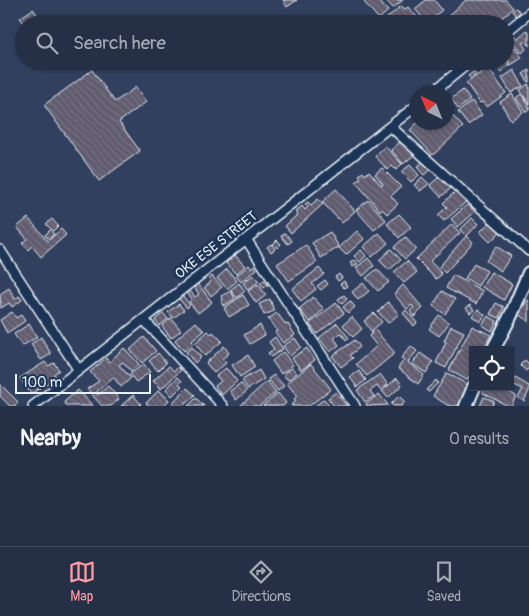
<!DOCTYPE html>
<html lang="en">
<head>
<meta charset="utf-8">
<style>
	body { margin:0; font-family:Pangolin,sans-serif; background:#313c51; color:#f1f3f6 }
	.controls { position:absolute; right:15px; bottom:15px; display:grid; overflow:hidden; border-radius:0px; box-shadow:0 1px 4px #0004 }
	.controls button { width:45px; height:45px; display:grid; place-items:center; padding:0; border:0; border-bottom:1px solid #424b5f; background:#253046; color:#f1f3f6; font:25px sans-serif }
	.compass { position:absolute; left:409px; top:85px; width:45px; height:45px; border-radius:50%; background:#253046; box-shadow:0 1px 4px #0004; rotate:317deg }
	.scale { position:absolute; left:15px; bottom:12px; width:136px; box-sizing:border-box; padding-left:5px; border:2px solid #e8f1f8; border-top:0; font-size:14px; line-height:18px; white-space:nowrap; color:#e8f1f8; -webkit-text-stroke:4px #1d3557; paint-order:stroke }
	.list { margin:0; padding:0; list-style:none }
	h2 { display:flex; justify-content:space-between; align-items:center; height:65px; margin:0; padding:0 20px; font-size:21px }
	h2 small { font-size:16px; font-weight:400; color:#a3a9b3 }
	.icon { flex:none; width:28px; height:28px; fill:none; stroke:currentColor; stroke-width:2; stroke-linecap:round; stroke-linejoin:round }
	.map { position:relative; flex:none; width:529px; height:406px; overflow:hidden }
	.search { position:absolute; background:#253046; box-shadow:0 1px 4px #0004; left:15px; right:15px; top:15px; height:55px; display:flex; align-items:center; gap:12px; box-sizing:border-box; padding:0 18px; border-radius:28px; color:#a3a9b3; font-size:19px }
	.sheet { height:140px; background:#253046 }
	nav { display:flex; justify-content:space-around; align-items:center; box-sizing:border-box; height:70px; border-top:1px solid #424b5f; background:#253046; font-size:14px; color:#a3a9b3 }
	nav a { display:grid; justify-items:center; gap:2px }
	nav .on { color:#ff9aa2 }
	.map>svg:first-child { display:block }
	.building { fill:url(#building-back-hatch); stroke:#e8f1f8 }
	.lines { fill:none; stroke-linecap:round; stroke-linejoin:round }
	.minor-casing { stroke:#e8f1f8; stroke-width:12 }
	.primary-casing { stroke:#e8f1f8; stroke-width:16 }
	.minor { stroke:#1d3557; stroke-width:9 }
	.primary { stroke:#1d3557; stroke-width:12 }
	.labels { text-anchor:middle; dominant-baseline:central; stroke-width:5; stroke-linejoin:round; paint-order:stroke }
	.street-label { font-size:14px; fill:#e8f1f8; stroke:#1d3557 }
</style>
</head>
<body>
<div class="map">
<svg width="529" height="406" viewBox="0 0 529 406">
	<defs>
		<pattern id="building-back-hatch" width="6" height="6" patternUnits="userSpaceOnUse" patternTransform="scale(1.25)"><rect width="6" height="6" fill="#605b6e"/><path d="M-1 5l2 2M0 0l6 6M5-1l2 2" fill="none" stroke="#777383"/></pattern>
	</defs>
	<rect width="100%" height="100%" fill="#31405e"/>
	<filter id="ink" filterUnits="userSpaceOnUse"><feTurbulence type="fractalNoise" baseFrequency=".02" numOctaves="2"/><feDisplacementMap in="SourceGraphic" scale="10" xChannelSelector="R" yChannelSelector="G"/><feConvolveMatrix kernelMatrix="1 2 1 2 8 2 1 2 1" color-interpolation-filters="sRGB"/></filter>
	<g filter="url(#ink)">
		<path class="building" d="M283,0H297L287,7Z
			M366,0H378L388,11L379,19L364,2Z
			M386,0H403L393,8Z
			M426,0H434L442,10L427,23L415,9Z
			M466,0H506L513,8L495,24H440Z
			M401,6L405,9L408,7L417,17L410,24H380Z
			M516,8L520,12L516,16L512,11Z
			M33,9L44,24H25L20,18Z
			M527,30L529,33V46L525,41L522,43L526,49L522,53L510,39L514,35L517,39Z
			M515,47L522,58L511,65L505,56V53Z
			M505,59L510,65L501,72L493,63L495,61H505Z
			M397,61H410L401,67Z
			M488,68L506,93L487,107L482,102L480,103L466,83Z
			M92,70L115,102L136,87L146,102L119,122L140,151L99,181L44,105Z
			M514,70L523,86L511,93L502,78Z
			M529,70V82H528L523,74Z
			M473,72L476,74L471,79L468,76Z
			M528,84L529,85V104L520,90Z
			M463,90L470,100L458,109L451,99Z
			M512,94L523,112L511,120L500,102Z
			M521,94L529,106V110L526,112L516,98Z
			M472,101L482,115L468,125L458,112Z
			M450,113L463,127L433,155L410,130L418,122H425L433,130L434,129L427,122H446V116Z
			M401,141L414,155L403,164L391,150Z
			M385,146L402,164L396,170L392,166L388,170L375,156Z
			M425,160L432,168L424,175L417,167Z
			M410,165L419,175L411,182L401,172Z
			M382,168L401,187L391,196L398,204L387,214L382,209L380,211L356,182L361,178L359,175L363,172L365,175L369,171L381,185L383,184L375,174Z
			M440,176L451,188L441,197L430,185Z
			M422,177L429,184L420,191L414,185Z
			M336,189L355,211L342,223L322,202Z
			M455,192L466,202L444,221L438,215L447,207L443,203Z
			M318,199L323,204L291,233L285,226L298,214L295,212L302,206L305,210L308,207L305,204L308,202L311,205Z
			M368,200L386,220L374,230L356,210Z
			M468,204L475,212L458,227L451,219Z
			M399,214L411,227L399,238L387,224Z
			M28,218L48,241L61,229L66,235L41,257L32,246L28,250L22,243L27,239L17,227Z
			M472,218L478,224L467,236L473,242L445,273L439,267L466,236L460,230Z
			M52,219L58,226L53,231L46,224Z
			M490,222L500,232L490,242L480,232Z
			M452,224L460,233L430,261L442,274L436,279L416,259Z
			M50,230L54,234L49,239L45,235Z
			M357,231L364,239L346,255L339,248Z
			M330,232L339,247L321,258L312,243Z
			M285,233L292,241L288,244L281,236Z
			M379,233L388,243L372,257L363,247Z
			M405,237L416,249L405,259L394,247Z
			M277,240L281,244L277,248L273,244Z
			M271,244L275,249L271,252L267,247Z
			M306,245L317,262L289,281L277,264Z
			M496,246L511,256L501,271L486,261Z
			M391,249L401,260L389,270L379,260Z
			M361,250L366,256L360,262L354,256Z
			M235,255L245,266L236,274L226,263Z
			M368,258L374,266L363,276L356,268Z
			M355,260L358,264L353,267L350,263Z
			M407,261L417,272L404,283L394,272Z
			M474,264L487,271L478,286L465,278Z
			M249,265L251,268L254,265L257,269L241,282L236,276Z
			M319,268L324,274L312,284L316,289L301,301L292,289Z
			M227,269L237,281L227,289L217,278Z
			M377,269L389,282L378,291L366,278Z
			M491,272L512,284L504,300L482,287Z
			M339,274L342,278L338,281L335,277Z
			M253,275L259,281L248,290L243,283Z
			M453,275L483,291L476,304L446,288Z
			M212,276L222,287L211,296L204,288L211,282L208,279Z
			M264,280L268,285L264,288L260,283Z
			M325,280L328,284L321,290L317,286Z
			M344,281L347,286L344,288L340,284Z
			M239,283L245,291L237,298L230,290Z
			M363,283L369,291L358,300L352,292Z
			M198,284L212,302L198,313L189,302L192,299L187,293L190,291L195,297L199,294L194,287Z
			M258,284L266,295L256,303L248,291Z
			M403,285L423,308L414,317L410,311L414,307L412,305L407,309L394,294Z
			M9,288L15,299L19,296L22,300L12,307L9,303L1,308L0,294Z
			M231,291L235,299L223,306L221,301L223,300L221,296Z
			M442,291L455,299L445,314L433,306Z
			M182,295L190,305L187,308L179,299Z
			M243,295L249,305L229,317L224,308Z
			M344,295L347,299L342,304L338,299Z
			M313,297L324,309L310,322L299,309Z
			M270,299L274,311L264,315L259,304Z
			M528,300L529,301V322L518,314Z
			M350,301L355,307L348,313L343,307Z
			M388,302L399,314L388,323L378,312Z
			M336,303L344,313L317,334L309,324Z
			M496,303L504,307L499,318L490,314Z
			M179,304L184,310L173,318L168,312Z
			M470,305L474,310L470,313L466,308Z
			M478,309L485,315L480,322L472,316Z
			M406,310L417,323L414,326L403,313Z
			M12,312L16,318L21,315L25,321L7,333L0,320Z
			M163,313L168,319L159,326L155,320Z
			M277,313L286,325L288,324L295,335L283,343L275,332L277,331L268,319Z
			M374,313L382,322L371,331L364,321Z
			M439,315L449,323L439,336L429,329Z
			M488,316L497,321L492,331L482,325Z
			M352,317L362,329L353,337L343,325Z
			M171,318L181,330L171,338L162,326Z
			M196,322L204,331L192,341L194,343L184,351L175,340Z
			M337,323L349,338L346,340L341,333L334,338L339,345L330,352L319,338Z
			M29,324L37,337L22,346L14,334Z
			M260,325L265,335L250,344L244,335Z
			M451,326L464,332L446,368L436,363L446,342L444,341Z
			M472,326L491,335L483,350H473V370L467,380L449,370Z
			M375,330L395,353L367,376L356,364L377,346L369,336Z
			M208,331L211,334L213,332L222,341L205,356L195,343Z
			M41,337L51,354L41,360L31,344Z
			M144,337L156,351L142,363L130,350Z
			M275,337L283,349L271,357L268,353L274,349L269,342Z
			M295,338L301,347L290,356L283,346Z
			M355,340L360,347L350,355L353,358L341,367L332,356Z
			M224,346L229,353L222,359L226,363L214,373L206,363Z
			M411,346L417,351L408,362L424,375L418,384L398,368L404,360L401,358Z
			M192,347L201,357L195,363L186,352Z
			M124,348L139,364L131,371L123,362L119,365L131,378L121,387L113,377L96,393L98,395L108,386L119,399L111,406H102L87,389L99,381L90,372L106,358L109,362Z
			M307,348L315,360L301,370L292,358Z
			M283,352L293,365L281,374L272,361Z
			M158,353L166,363L158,371L149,361Z
			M420,353L433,362L426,373L412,364Z
			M248,355L255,367L240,377L232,365Z
			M525,360L529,364V368L526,371L520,365Z
			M45,362L48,366L54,363L59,370L54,374L56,377L31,394L20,378Z
			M144,364L150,372L136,382L130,374Z
			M311,364L331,389L309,406H292L291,405L296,401L294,399L297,396L287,383Z
			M169,366L174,371L178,367L181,370L161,389L153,381Z
			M226,368L237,381L222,395L215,386L221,381L216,376Z
			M292,368L297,373L288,380L283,375Z
			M259,370L264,379L248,389L242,380Z
			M359,371L366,380L357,387L350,377Z
			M447,373L470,386L458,406H449L433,396Z
			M380,374L388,385L380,390L377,386L370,391L374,396L365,402L357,390Z
			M274,375L284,386L278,391L268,379Z
			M510,375L529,386V391L524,401L518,398L523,389L510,383Z
			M178,377L182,381L179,384L182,386L172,396L166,389Z
			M397,378L402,385L388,398L382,391Z
			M436,380L438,383L429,392L426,390Z
			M267,381L276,392L260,406H240Z
			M241,383L247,391L236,400L230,391Z
			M0,384L18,402L15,406H10L0,396Z
			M486,387H500L516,396L511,406H508L483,393Z
			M187,388L195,395L183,406H175L172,403Z
			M78,390L93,406H67L64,402Z
			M159,390L169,400L163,406H149L146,403Z
			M336,392L347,406H334L328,398Z
			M278,393L286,403L283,406H263Z
			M379,394L388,405L367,406L366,404Z
			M133,395L141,404L139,406H121Z
			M399,396L405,402L401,406H394L391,404Z
			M484,397L494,401L492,406H480Z
			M196,398L204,406H188Z
			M324,399L329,406H315Z"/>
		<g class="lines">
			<g class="minor-casing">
				<path id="minor" d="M505,33L529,13
					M433,92L471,61
					M391,127L529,251
					M246,239L355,406
					M0,250L78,369
					M144,320L223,406
					M33,406L416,106"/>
			</g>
			<g class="primary-casing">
				<path id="primary" d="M493,350L511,315L529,273
					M466,406L474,387"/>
			</g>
			<use href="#minor" class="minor"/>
			<use href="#primary" class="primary"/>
		</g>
	</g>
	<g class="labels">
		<g class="street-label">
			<text transform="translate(216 245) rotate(-38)">OKE ESE STREET</text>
		</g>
	</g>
</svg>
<div class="controls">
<button><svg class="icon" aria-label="locate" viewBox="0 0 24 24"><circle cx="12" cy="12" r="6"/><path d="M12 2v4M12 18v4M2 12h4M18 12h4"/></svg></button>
</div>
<svg class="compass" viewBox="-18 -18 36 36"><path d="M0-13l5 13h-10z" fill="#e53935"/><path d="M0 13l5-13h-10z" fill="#a3a9b3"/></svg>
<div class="scale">100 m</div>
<div class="search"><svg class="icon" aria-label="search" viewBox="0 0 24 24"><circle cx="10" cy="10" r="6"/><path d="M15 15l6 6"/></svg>Search here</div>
</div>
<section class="sheet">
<h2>Nearby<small>0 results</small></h2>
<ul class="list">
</ul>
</section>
<nav>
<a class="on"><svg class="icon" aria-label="map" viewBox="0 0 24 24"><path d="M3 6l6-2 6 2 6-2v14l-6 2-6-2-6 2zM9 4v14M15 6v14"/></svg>Map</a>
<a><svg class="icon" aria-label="directions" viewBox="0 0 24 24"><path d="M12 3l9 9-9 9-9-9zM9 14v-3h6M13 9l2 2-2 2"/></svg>Directions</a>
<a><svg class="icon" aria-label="saved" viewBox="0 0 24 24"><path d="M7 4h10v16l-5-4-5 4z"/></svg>Saved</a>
</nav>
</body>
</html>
